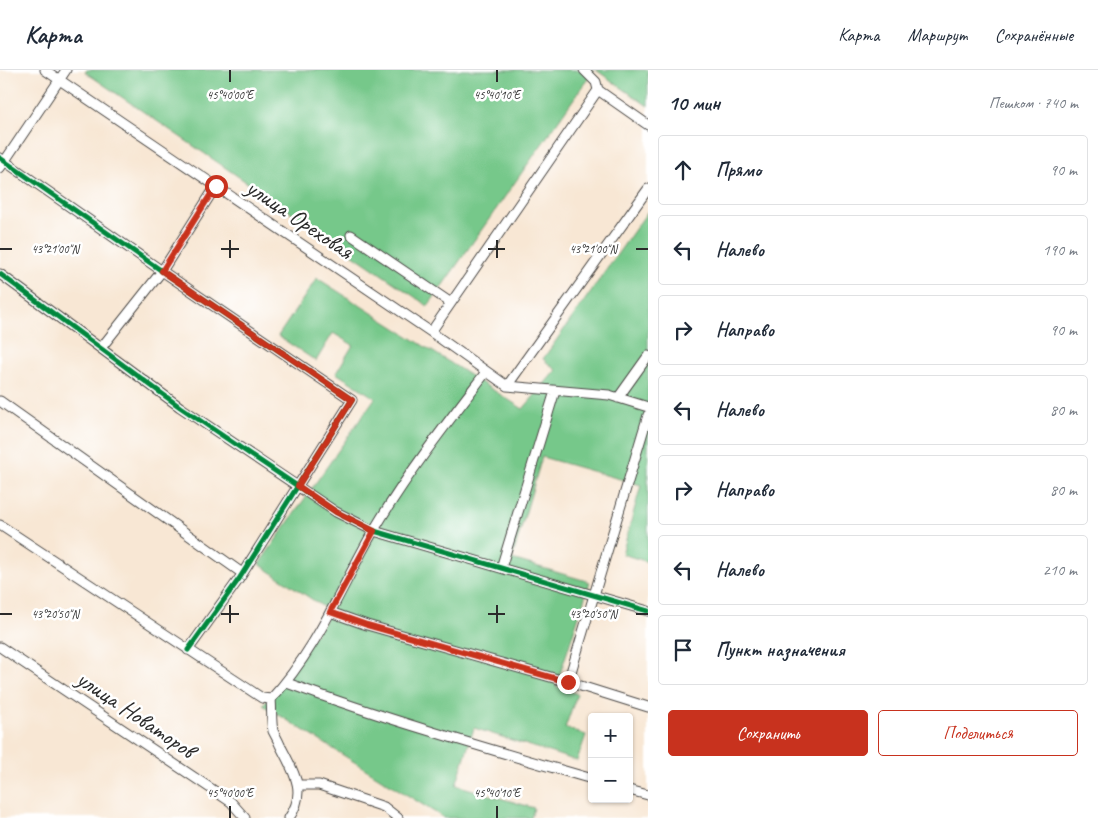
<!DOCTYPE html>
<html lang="ru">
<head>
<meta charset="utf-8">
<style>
	body { margin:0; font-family:Caveat,sans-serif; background:#f2f2f3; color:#1f2937 }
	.controls { position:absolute; right:15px; bottom:15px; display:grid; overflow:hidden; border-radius:5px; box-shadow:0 1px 4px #0004 }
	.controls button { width:45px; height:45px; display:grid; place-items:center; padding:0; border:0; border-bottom:1px solid #e0e1e3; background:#fff; color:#1f2937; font:25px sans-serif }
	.stop { position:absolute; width:15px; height:15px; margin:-11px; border:4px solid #c8321e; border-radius:50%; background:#fff }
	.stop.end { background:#c8321e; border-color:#fff; box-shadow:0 1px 5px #0008 }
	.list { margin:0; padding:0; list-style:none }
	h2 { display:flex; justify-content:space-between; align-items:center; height:65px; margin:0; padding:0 20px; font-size:21px }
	h2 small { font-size:16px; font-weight:400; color:#747a83 }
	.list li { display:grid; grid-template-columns:32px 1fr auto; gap:15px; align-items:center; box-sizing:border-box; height:70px; margin:0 10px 10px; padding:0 10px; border:1px solid #e0e1e3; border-radius:5px }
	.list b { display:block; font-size:19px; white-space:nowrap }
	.list em { font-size:16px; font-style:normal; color:#747a83 }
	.actions { display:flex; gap:10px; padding:15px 20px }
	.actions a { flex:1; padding:11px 0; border:1px solid #c8321e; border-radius:5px; text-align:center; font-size:18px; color:#c8321e }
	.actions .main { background:#c8321e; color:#fff }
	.icon { flex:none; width:28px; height:28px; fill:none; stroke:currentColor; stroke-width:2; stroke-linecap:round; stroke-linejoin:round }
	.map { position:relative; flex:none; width:648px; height:748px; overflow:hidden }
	header { display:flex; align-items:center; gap:30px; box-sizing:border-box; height:70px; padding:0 25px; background:#fff; border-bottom:1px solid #e0e1e3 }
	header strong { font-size:24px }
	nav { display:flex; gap:28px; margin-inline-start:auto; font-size:18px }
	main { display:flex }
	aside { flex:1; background:#fff }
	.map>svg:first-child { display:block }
	.green { fill:#76c88a; stroke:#507a5a }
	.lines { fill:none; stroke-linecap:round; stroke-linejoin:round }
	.street-casing { stroke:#4a4744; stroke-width:11 }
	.street { stroke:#fff; stroke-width:9 }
	.cycleway-casing { stroke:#fff; stroke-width:8 }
	.cycleway { stroke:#00873e; stroke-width:5 }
	.route { stroke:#c8321e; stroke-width:6 }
	.ticks { fill:none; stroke:#2b2b2b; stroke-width:2 }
	.labels { text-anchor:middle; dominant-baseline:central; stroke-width:5; stroke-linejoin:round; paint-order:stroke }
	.street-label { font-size:24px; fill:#2b2b2b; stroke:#fff }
	.ticks-label { font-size:12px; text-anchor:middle; fill:#2b2b2b; stroke:#fff; stroke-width:5; stroke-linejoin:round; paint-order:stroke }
</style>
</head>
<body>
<header>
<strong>Карта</strong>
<nav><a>Карта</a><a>Маршрут</a><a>Сохранённые</a></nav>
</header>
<main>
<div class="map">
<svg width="648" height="748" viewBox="0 0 648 748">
	<rect width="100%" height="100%" fill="#fff"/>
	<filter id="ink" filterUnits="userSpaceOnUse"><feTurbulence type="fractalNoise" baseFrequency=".02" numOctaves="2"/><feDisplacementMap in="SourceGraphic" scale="10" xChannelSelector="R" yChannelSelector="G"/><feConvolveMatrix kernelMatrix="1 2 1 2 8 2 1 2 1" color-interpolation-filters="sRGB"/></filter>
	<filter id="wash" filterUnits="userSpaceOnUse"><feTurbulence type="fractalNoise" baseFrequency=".0096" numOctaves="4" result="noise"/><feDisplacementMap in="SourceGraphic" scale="20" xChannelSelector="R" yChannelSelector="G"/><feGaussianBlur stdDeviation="1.12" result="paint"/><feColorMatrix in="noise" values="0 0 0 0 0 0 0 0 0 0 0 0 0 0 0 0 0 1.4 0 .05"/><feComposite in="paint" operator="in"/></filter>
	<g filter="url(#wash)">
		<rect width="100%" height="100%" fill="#f8e7d4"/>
		<path class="green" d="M87,0H594L428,236L85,2Z
			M596,0H648V36Z
			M648,141V492L622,484L641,415L542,387L512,489L590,512L556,616L577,624L565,658L586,665L577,691L474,658L456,715L534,738L531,748H444L263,635L331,542L259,494L375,328L336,303L353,275L333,263L316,291L278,266L317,208L523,339L556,300L543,289Z"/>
	</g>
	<g filter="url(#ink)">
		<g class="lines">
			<g class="street-casing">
				<path id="street" d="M45,0L431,262L507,316L609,325L648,337
					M584,0L596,12L598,20L648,55
					M0,88L162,201L352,330L239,509L188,580
					M0,98L66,0
					M351,165L451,233
					M0,204L180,337L336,442L374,461L648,541
					M431,262L598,20
					M101,278L162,201L216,116
					M507,316L648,119
					M618,328L648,286
					M0,331L242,503
					M0,455L262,628L271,629
					M501,498L555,321
					M330,542L367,555L568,612L648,637
					M0,577L231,732L245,748
					M568,612L648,345
					M287,613C387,650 489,679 592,709
					M298,715H319L384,737L398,748
					M629,720L648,725
					M289,748C308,721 293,701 280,675C278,670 275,665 273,661C271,651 272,639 271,629C317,580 341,517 374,460C407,404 447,353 486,302"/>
			</g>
			<use href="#street" class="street"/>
			<g class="cycleway-casing">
				<path id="cycleway" d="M0,88L162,201L352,330L239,509L188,580
					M0,204L180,337L336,442L374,461L648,541"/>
			</g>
			<use href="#cycleway" class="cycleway"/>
		</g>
	</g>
	<g class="lines" filter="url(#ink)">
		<path class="route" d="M216,116L162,201L352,330L298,416L336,442L374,461L330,542L367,555L568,612"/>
	</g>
	<path class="ticks" d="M230,0V12M497,0V12M230,170V188M497,170V188M0,179H12M221,179H239M488,179H505M636,179H648M230,535V553M497,535V553M0,544H12M221,544H239M488,544H505M636,544H648M230,736V748M497,736V748"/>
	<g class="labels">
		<g class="street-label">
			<text transform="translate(300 149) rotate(34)">улица Ореховая</text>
			<text transform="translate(136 644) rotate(34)">улица Новаторов</text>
		</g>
	</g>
	<g class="ticks-label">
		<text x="230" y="29">45°40'00"E</text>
		<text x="497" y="29">45°40'10"E</text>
		<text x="55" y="183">43°21'00"N</text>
		<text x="593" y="183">43°21'00"N</text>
		<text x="55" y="548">43°20'50"N</text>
		<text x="593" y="548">43°20'50"N</text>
		<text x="230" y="727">45°40'00"E</text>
		<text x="497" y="727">45°40'10"E</text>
	</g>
</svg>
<div class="controls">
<button>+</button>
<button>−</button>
</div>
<div class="stop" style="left:216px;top:116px"></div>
<div class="stop end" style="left:568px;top:612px"></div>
</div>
<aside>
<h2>10 мин<small>Пешком · 740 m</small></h2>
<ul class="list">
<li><svg class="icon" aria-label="ahead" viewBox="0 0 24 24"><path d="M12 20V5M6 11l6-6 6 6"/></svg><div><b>Прямо</b></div><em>90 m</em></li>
<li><svg class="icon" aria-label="left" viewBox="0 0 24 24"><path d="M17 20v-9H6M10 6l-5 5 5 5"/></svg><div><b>Налево</b></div><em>190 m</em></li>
<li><svg class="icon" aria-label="right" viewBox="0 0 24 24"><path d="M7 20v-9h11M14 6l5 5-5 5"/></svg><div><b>Направо</b></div><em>90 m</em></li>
<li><svg class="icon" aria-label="left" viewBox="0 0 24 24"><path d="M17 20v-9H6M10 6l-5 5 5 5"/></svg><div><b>Налево</b></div><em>80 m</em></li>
<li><svg class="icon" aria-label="right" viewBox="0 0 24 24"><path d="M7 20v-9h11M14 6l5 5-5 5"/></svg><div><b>Направо</b></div><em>80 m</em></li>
<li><svg class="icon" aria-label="left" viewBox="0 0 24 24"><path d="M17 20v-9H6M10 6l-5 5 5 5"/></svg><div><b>Налево</b></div><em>210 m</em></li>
<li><svg class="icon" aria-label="arrive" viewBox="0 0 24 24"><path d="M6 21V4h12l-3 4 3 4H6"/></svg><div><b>Пункт назначения</b></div></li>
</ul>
<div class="actions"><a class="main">Сохранить</a><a>Поделиться</a></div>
</aside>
</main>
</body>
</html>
